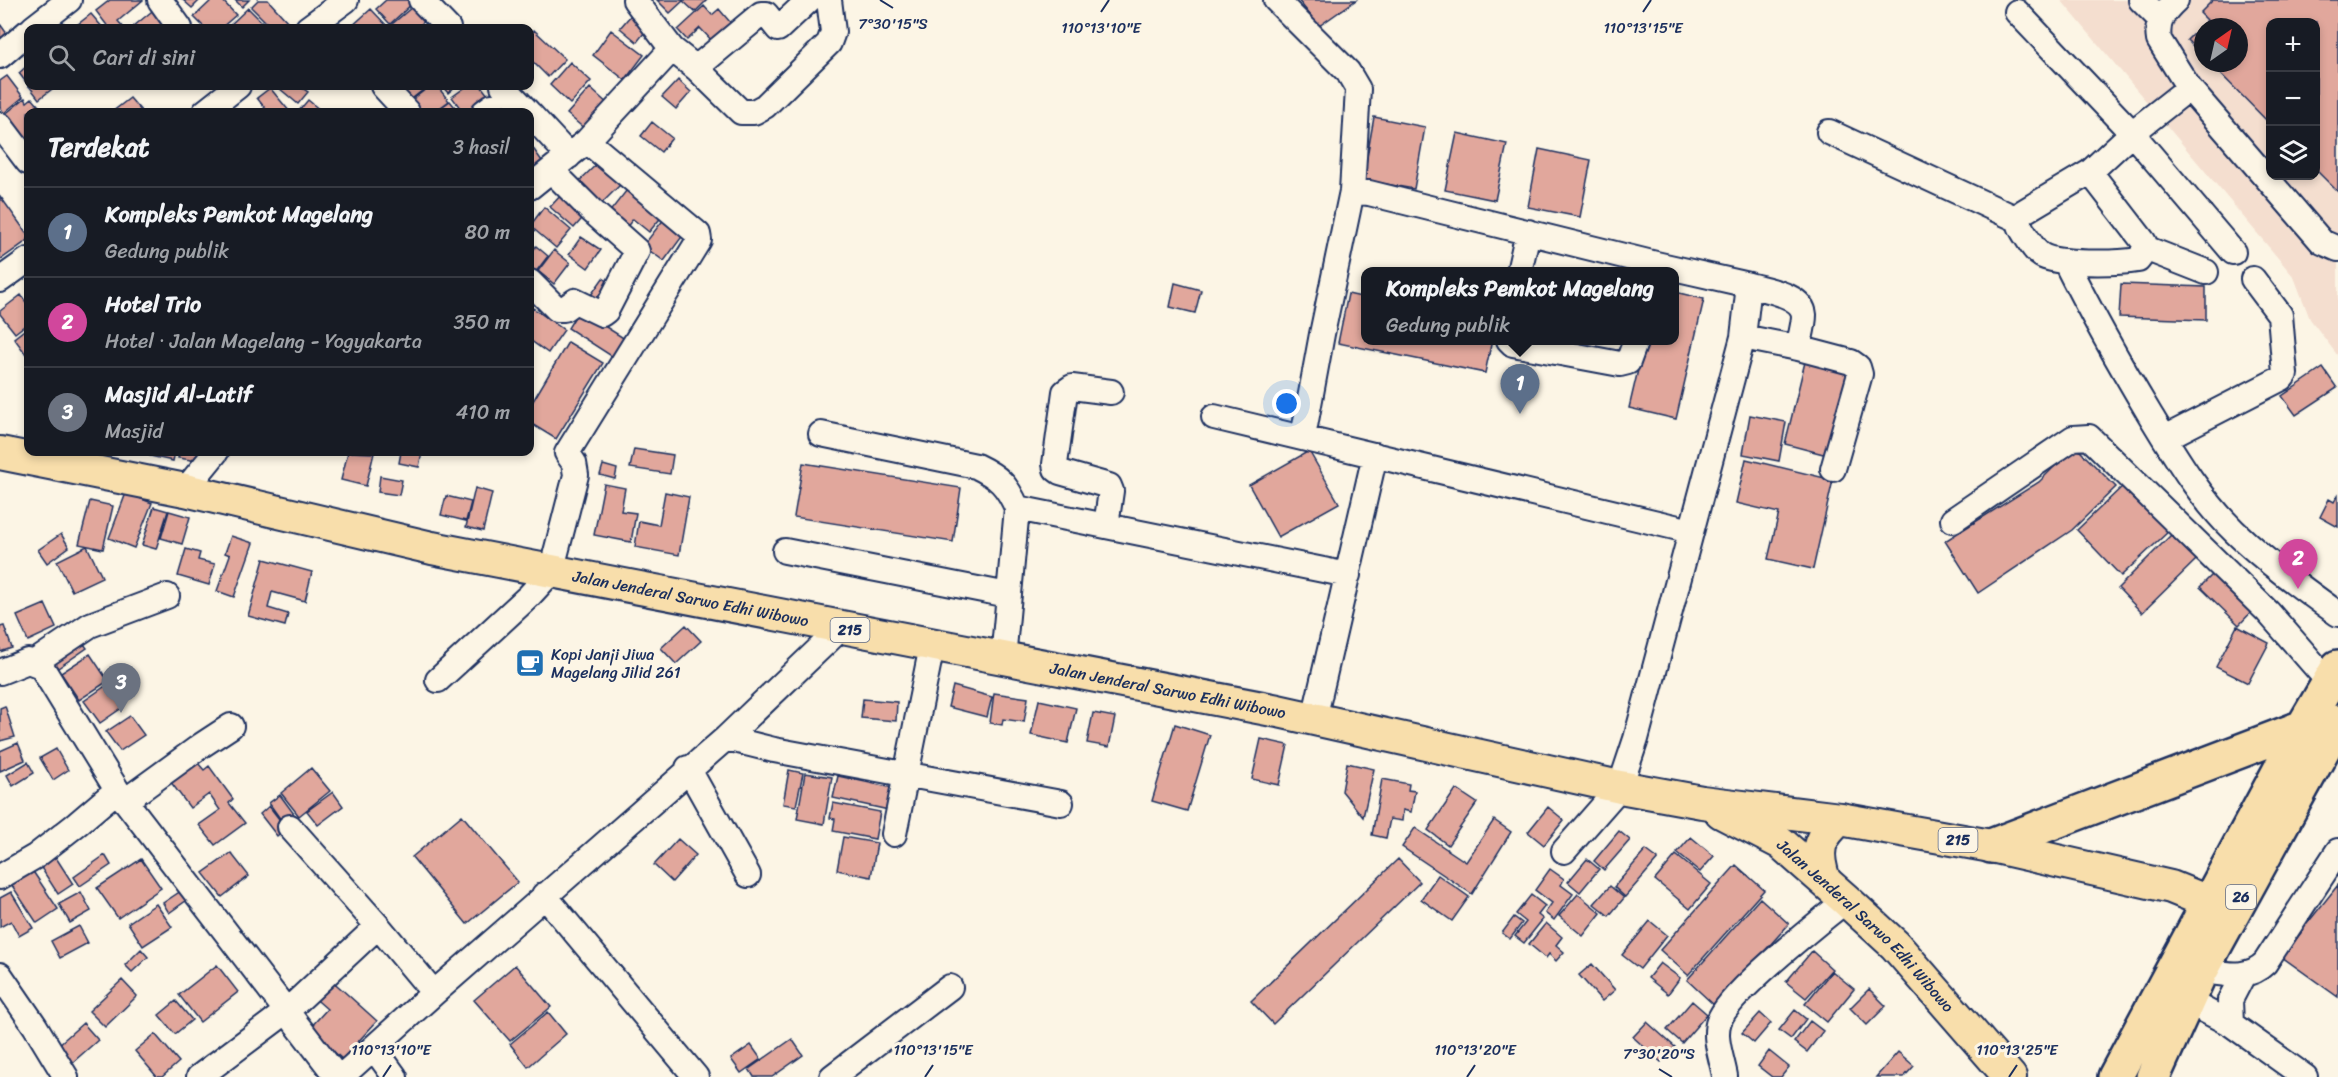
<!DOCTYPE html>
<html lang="id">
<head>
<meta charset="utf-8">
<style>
	body { margin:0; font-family:Sriracha,sans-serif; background:#20242c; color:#f1f3f6 }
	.controls { position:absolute; right:18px; top:18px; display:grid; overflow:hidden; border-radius:12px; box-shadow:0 3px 9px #0003 }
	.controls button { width:54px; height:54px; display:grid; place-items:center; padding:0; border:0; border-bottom:2px solid #363941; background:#171b24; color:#f1f3f6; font:30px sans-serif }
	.compass { position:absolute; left:2194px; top:18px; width:54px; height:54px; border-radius:50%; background:#171b24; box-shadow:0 3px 9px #0003; rotate:34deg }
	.you { position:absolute; left:1287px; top:404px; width:21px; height:21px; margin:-15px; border:4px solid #fff; border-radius:50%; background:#1a73e8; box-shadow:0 0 0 9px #1a73e833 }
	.badge { display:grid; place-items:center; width:39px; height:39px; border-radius:50%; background:#1f6fb2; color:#fff; font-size:20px; font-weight:700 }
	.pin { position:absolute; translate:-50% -50px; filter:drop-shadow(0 2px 3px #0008) }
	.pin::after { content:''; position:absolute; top:32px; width:21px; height:18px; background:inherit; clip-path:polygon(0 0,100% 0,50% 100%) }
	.popup { position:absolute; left:1361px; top:267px; width:318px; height:78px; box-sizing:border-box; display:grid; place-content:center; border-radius:12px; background:#171b24; filter:drop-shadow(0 2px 4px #0005); font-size:20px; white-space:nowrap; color:#9ea1a6 }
	.popup b { font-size:22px; color:#f1f3f6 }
	.popup::after { content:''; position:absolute; left:50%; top:100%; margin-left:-12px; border:12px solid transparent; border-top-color:#171b24 }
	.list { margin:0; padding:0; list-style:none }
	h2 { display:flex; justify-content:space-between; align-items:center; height:78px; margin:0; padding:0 24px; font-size:26px }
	h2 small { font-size:20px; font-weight:400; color:#9ea1a6 }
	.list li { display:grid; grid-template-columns:39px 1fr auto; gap:18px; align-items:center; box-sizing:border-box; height:90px; padding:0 24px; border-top:2px solid #363941 }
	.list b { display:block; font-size:22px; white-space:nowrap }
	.list p { margin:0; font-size:20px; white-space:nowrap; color:#9ea1a6 }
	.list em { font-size:20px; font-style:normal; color:#9ea1a6 }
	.icon { flex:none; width:33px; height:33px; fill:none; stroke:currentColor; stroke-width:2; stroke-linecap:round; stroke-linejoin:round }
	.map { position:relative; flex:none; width:2338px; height:1077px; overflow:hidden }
	.search { position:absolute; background:#171b24; box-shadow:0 3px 9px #0003; left:24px; top:24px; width:510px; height:66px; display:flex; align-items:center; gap:15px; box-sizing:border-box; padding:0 21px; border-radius:12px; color:#9ea1a6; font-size:22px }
	.panel { position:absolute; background:#171b24; box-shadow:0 3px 9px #0003; left:24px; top:108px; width:510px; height:348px; border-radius:12px }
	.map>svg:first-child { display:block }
	.built { fill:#f4decf; fill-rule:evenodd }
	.building { fill:#e1a79c; stroke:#1b2f5e; stroke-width:1.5 }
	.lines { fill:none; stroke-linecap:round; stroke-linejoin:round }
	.minor-casing { stroke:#1b2f5e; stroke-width:28 }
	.major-casing { stroke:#1b2f5e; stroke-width:36 }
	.highway-casing { stroke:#1b2f5e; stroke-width:38 }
	.minor { stroke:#fcf5e5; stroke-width:24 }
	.major { stroke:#f8deab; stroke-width:32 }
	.highway { stroke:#f8deab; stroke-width:33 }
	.ticks { fill:none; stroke:#1b2f5e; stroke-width:2 }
	.labels { text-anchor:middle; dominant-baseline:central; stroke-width:6; stroke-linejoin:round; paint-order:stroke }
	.shield { fill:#fcf5e5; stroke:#5e6a86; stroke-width:1.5 }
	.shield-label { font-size:15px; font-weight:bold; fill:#1b2f5e }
	.street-label { font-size:16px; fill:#1b2f5e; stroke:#fcf5e5 }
	.poi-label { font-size:16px; fill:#1b2f5e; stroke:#fcf5e5; text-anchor:start }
	.ticks-label { font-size:15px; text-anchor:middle; fill:#1b2f5e; stroke:#fcf5e5; stroke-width:6; stroke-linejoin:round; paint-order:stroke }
</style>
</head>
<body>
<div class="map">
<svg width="2338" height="1077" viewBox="0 0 2338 1077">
	<rect width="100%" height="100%" fill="#fcf5e5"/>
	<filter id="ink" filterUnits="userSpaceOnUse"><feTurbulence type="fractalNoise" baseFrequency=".0167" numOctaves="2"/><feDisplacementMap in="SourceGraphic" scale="12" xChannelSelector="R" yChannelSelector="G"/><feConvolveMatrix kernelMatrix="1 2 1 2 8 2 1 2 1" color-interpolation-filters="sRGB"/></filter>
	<g filter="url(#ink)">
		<path class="built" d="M2061,0H2338V356L2310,319L2294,277ZM2270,22H2316V176H2270ZM2203,27H2239V63H2203Z"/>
		<path class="building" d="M110,0H143L118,21L124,28H109L96,11Z
			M183,0H200L192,8Z
			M212,0H222L236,15L221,28H205L194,17Z
			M235,0H249L242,7Z
			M258,0H268L287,21L279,28H272L251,7Z
			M386,0H411L414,2L390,24L376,9Z
			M657,0H707L695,12L683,1L670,13Z
			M1298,0H1356L1319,26Z
			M2213,0H2338V192L2316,170V22H2270V124L2210,63H2239V27H2203V56L2187,40L2207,20L2200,13Z
			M418,2L431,16L416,28H394L391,25Z
			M704,6L712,15L719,9L735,28L716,45L700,28L687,40L678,30Z
			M157,7L171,28H136L134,26Z
			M248,8L268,28H227Z
			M371,9L388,27L350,28Z
			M91,14L103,28H73Z
			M631,15L648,28L637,42L620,28Z
			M0,24L10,38L0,45Z
			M534,30L565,59L548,77L530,59V36Z
			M611,30L644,55L625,80L593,55Z
			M570,62L591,81L570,104L550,85Z
			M28,65V85L19,73Z
			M7,76L23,97L4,113L0,107V81Z
			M678,80L691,92L676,109L662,97Z
			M29,86H56L39,99Z
			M281,86H299L308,92L298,104L279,88Z
			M396,86H428L409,101Z
			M430,86H437L449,101L434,112H415L408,103Z
			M442,86H456L448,93Z
			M467,86H481L492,100L475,112H463L452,97Z
			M270,88L290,112H268L257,98Z
			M590,88L609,105L586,130L567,114Z
			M25,98L27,102L32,98L44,112H28V144L3,116Z
			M130,98L142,112H112Z
			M308,100L321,111L320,112H298Z
			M450,101L459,112H435Z
			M1374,117L1425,127L1414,189L1363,180Z
			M652,122L672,138L661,152L641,136Z
			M1457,133L1507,144L1495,200L1445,190Z
			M532,147L547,168L530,181V149Z
			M1539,149L1591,160L1580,217L1528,207Z
			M603,158L625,180L595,210L573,187Z
			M630,186L664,214L649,232L633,219L626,228L608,214Z
			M563,193L587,213L574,228L550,207Z
			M0,196L28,235V240L0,260Z
			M544,207L571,230L556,248L530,226Z
			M664,219L684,234L664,261L643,246Z
			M581,237L601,250L588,268L569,254Z
			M536,246L548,256L535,273L530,269V255Z
			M554,250L570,263L554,284L538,271Z
			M603,278L615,286L599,311L586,302Z
			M1175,283L1201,290L1195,313L1170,307Z
			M2121,284L2206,287V320L2119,317Z
			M1675,292L1704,299L1676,419L1629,408L1645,340H1675Z
			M1348,294L1366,298V340H1492L1485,373L1338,343Z
			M21,295L28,305V323L15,333L0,314V311Z
			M533,308L564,330L548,353L530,340V313Z
			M579,310L625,339L613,357L568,328Z
			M28,327V357L14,338Z
			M568,342L603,363L556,439L530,423V406Z
			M1805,362L1851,373L1831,456L1785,444Z
			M2323,368L2337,388L2296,415L2282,396Z
			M1750,415L1786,422L1779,461L1743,454Z
			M2075,446L2116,487L2072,530L1978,593L1945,541L2039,482Z
			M634,449L673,455L670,474L630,468Z
			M1309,451L1339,503L1278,537L1249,485Z
			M151,452H175L173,461L150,456Z
			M179,452H199L197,461L178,458Z
			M348,452L374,453L366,486L341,480Z
			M401,452H422L419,467L399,463Z
			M1746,459L1833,480L1813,569L1768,559L1779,513L1736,503Z
			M803,463L961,488L953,542L794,517Z
			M603,465L617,469L615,479L600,475Z
			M380,476L402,480L399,495L378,492Z
			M604,484L625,488L621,511L636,513L631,542L594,535Z
			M2125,484L2169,531L2121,576L2077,530Z
			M475,488L492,493L483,531L466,527Z
			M665,492L689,497L679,555L635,547L639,521L659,525Z
			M126,493L152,503L134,548L109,538Z
			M2338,495V527L2320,517L2329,499L2334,502Z
			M446,496L471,502L466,521L441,515Z
			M90,501L113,506L103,549L79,544Z
			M154,507L168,511L156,549L142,545Z
			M169,511L190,517L182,544L161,538Z
			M61,534L69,547L47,563L38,550Z
			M2172,534L2197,559L2142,613L2118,588Z
			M231,536L253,543L234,597L217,591L230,555L225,553Z
			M87,546L102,577L72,591L57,561Z
			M186,549L200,553L198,560L215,564L209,585L178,576Z
			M264,559L312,572L305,601L272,592L268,608L288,614L285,626L248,616Z
			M2219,568L2258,605L2239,625L2200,587Z
			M45,604L56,628L28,641L17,616Z
			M686,625L701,641L676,664L661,648Z
			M4,626L12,648L0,652V627Z
			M2237,626L2269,643L2248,683L2216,667Z
			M78,636L87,648L58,668L49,656Z
			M90,654L108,681L79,700L61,673Z
			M107,685L123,707L100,723L84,701Z
			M953,686L992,697L987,717L948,707Z
			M994,693L1028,698L1024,722L1003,719L1002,725L990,723Z
			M863,699L897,702L896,721L861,718Z
			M1039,700L1076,708L1068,743L1031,735Z
			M5,706L15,737L0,741V708Z
			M1093,713L1115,717L1109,747L1087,743Z
			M130,716L144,735L120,751L106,732Z
			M1175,724L1210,735L1187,811L1152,801Z
			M1261,739L1288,745L1279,785L1252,779Z
			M18,743L25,760L0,771V751Z
			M56,749L68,770L53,780L40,758Z
			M28,762L34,773L13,786L7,775Z
			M197,762L204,770L209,766L233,799L229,803L245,823L215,845L199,825L220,810L209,794L190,808L170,781Z
			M1347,763L1374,769L1363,817L1342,791Z
			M311,768L330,791L299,816L281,793Z
			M789,770L803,773L796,806L783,804Z
			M805,773L832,777L824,824L797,819Z
			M838,776L893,788L889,810L833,798Z
			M1382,779L1409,784L1408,790L1415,791L1411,812L1403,810L1402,821L1390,819L1386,838L1372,835Z
			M1456,789L1477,803L1448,845L1428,830Z
			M333,792L343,806L318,825L307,811Z
			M280,795L297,818L286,827L269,803Z
			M833,803L880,812L875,839L833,831L835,819L830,818Z
			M269,806L286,828L277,836L260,814Z
			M1548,807L1564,820L1544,845L1528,832Z
			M462,815L518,882L467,924L412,857Z
			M1494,820L1511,832L1472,894L1402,847L1415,828L1466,862Z
			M1619,831L1630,840L1604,870L1594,861Z
			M843,837L877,843L871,877L837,870Z
			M1691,837L1714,856L1700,872L1677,853Z
			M678,839L696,855L672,882L654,865Z
			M1646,850L1658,859L1625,897L1614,887Z
			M53,853L73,884L58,894L38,863Z
			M231,853L249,876L222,897L203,873Z
			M105,855L111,865L80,886L74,877Z
			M1676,855L1711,884L1690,909L1655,880Z
			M141,859L161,888L118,918L97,888Z
			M1398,859L1420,882L1273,1024L1251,1001Z
			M1587,859L1599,869L1580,892L1568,882Z
			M1736,865L1764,890L1688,975L1660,950Z
			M1550,869L1564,879L1561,885L1573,894L1554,920L1545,913L1552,903L1535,890Z
			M32,870L58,909L37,923L11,884Z
			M1438,875L1469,897L1452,921L1421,899Z
			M2338,885V997L2282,957L2304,929L2300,927L2304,921L2307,924Z
			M1610,886L1624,898L1609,916L1594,904Z
			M181,891L187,900L169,913L163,903Z
			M11,892L33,928L19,936L11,921L0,927V898Z
			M81,892L91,911L70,923L59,904Z
			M1578,894L1601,913L1583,936L1559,916Z
			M1531,895L1545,906L1538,915L1543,919L1524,943L1515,936L1526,922L1516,914Z
			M1760,898L1789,924L1715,1006L1687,980Z
			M156,904L172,927L143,946L128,923Z
			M1514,917L1522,923L1510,939L1502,933Z
			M1650,921L1667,935L1640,969L1622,955Z
			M1546,923L1562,937L1556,945L1564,952L1556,961L1549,954L1546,958L1529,944Z
			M79,926L88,943L60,958L51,941Z
			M141,949L148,957L132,972L125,965Z
			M1812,951L1832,969L1806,998L1786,982Z
			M1660,963L1680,978L1668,994L1648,978Z
			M1592,964L1615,990L1602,1001L1579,975Z
			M217,965L238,992L200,1022L179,995Z
			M515,965L551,1007L510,1041L474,1000Z
			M1832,971L1854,989L1827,1022L1805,1004Z
			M328,977L377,1021L342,1059L309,1029L327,1009L311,995Z
			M122,980L137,996L105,1027L89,1011Z
			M1869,989L1886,1006L1867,1025L1850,1008Z
			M176,1001L192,1020L175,1034L159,1015Z
			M1692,1001L1707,1014L1682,1043L1667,1030Z
			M1795,1010L1806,1019L1791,1039L1779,1030Z
			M548,1012L566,1034L528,1067L510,1044Z
			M1760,1013L1771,1023L1754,1043L1742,1033Z
			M1810,1021L1823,1031L1807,1052L1794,1042Z
			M1647,1022L1675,1047L1661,1062L1633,1037Z
			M83,1023L98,1040L72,1063L57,1046Z
			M155,1034L179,1062L162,1077H157L135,1051Z
			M792,1039L803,1055L772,1077H754L749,1069Z
			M751,1045L761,1059L741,1073L731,1059Z
			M1769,1051L1789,1067L1781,1077H1772L1758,1066Z
			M1898,1052L1914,1066L1904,1077H1876Z"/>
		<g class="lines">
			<g class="minor-casing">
				<path id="minor" d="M160,0L180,28
					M421,0L448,28
					M1276,0L1348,72L1358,89L1352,191
					M2141,0L2160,19
					M2176,0C2163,12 2156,22 2159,40L2189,88L2322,242L2338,249
					M2017,12L2132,133L2233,252
					M33,28L69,0
					M308,28L346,0
					M672,49L696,68L741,112H754L765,106L829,43L833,32L829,0
					M0,56L28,32
					M696,68L761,14H766L778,29L809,0
					M383,86L407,112
					M503,86L528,112
					M205,112L238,86
					M484,112L492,106
					M530,114L569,156
					M0,125L28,162
					M1829,132L2019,220
					M2090,172L2144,242V252L2138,260C2119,263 2056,265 2041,255C2033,250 2029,240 2024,233C2019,225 2017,220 2023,212L2090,172L2132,133L2189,88
					M530,187L587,141L672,49L635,0
					M2145,248L2206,272
					M2065,261C2091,313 2119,363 2149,413C2174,454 2199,497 2234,531C2266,562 2302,588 2338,614
					M1519,272L1528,232
					M0,280L28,260
					M530,282L557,309H564L575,301L602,314L606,311L637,251L592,211L552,171
					M1749,285C1765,290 1802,294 1804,315C1804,325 1800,338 1798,348
					M1743,337L1798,348L1851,362L1858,367L1860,374L1833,469
					M1509,340L1513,344L1620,364L1628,362L1636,340
					M1214,417L1691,531
					M821,434L976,466C999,477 1007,485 1017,508
					M1303,437L1322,334L1352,191L1369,193L1656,264L1749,285L1743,337L1636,739L1620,787L1564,851
					M2165,438L2282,378L2285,374L2280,315L2253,279
					M185,490L216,452
					M1953,520L2073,438L2089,437L2268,612L2329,682
					M1106,526L1111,491L1109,486L1060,472L1056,469L1055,464L1065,392L1072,387L1111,392
					M785,551L1008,595
					M1003,659L1017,508L1348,575
					M35,662L90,625L167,596
					M0,672L28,661L41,666L117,790L337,1077
					M438,680L529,596L551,572L576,475L574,463L567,453L699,240L698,234L587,141
					M1314,719L1375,455
					M726,738L774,750L1061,803
					M688,768L748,875
					M125,801L202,745L231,726
					M290,827L378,926L434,993
					M894,834L932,646
					M0,877L36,856L77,824L117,790
					M544,895L696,1077
					M2201,971C2224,973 2247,981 2265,963L2338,851
					M0,975L35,1026L66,1077
					M2187,1001L2231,1024L2305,1077
					M2231,1024L2230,1000L2243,975
					M374,1048L395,1077
					M1725,1076C1722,1059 1713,1037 1719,1021C1729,992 1819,923 1846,900
					M199,1077L287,1011L378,926
					M341,1077L434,993L726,738L841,628
					M832,1077L950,987"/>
			</g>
			<g class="major-casing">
				<g id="major">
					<path id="s1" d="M0,453L185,490L432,548L1278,711L1620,787L1702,802L1840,819L1991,846L2171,887L2208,902L2231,915"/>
					<path id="s2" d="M1721,812L1781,843L1846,900L1895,945L2010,1077"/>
					<path d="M1824,880C1815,852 1817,838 1840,819"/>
				</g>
			</g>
			<g class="highway-casing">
				<path id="highway" d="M1991,846L2303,727
					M2115,1077L2303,727L2338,667
					M2153,1077L2201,971L2338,722"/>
			</g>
			<use href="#minor" class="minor"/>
			<use href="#major" class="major"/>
			<use href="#highway" class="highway"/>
		</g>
	</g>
	<path class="ticks" d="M880,0L893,8M1101,12L1109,0M1643,12L1651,0M1659,1069L1672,1077M383,1077L391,1065M925,1077L933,1065M1467,1077L1475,1065M2009,1077L2017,1065"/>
	<defs>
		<g id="cafe-square" transform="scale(1.5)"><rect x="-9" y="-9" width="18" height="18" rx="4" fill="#1f6fb2" stroke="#fcf5e5"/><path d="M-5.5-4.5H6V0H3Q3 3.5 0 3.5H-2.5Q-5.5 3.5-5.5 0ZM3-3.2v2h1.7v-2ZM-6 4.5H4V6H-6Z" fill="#fff"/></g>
	</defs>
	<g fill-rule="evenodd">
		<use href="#cafe-square" x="530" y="663"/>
	</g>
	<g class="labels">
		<g class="shield">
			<rect x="830.5" y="618" width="39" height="24" rx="4.5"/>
			<rect x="1938.5" y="828" width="39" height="24" rx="4.5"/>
			<rect x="2226" y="885" width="30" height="24" rx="4.5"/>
		</g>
		<g class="shield-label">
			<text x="850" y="630">215</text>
			<text x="1958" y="840">215</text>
			<text x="2241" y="897">26</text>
		</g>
		<g class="street-label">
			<text stroke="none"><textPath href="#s1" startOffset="706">Jalan Jenderal Sarwo Edhi Wibowo</textPath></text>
			<text stroke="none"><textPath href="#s1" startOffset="1192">Jalan Jenderal Sarwo Edhi Wibowo</textPath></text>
			<text stroke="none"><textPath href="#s2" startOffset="186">Jalan Jenderal Sarwo Edhi Wibowo</textPath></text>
		</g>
		<g class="poi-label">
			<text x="551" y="654">Kopi Janji Jiwa<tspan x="551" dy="18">Magelang Jilid 261</tspan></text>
		</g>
	</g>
	<g class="ticks-label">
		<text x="893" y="29">7°30'15"S</text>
		<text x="1643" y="33">110°13'15"E</text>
		<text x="1101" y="33">110°13'10"E</text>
		<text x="391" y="1055">110°13'10"E</text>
		<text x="933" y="1055">110°13'15"E</text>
		<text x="1475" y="1055">110°13'20"E</text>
		<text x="2017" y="1055">110°13'25"E</text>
		<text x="1659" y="1059">7°30'20"S</text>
	</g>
</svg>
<div class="controls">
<button>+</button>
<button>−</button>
<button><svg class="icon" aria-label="layers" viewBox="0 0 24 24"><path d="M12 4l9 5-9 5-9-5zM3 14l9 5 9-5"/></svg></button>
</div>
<svg class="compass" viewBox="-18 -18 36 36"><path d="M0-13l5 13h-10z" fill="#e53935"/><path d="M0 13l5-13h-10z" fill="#9ea1a6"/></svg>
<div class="you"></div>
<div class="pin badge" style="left:1520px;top:414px;background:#5c6f8a">1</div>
<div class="popup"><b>Kompleks Pemkot Magelang</b>Gedung publik</div>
<div class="pin badge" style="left:2298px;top:589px;background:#d1479c">2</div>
<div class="pin badge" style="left:121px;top:713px;background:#6b7280">3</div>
<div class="search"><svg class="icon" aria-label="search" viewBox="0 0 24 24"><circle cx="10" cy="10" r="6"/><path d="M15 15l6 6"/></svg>Cari di sini</div>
<section class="panel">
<h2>Terdekat<small>3 hasil</small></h2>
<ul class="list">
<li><span class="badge" style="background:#5c6f8a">1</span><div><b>Kompleks Pemkot Magelang</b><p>Gedung publik</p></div><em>80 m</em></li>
<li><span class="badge" style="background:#d1479c">2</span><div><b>Hotel Trio</b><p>Hotel · Jalan Magelang - Yogyakarta</p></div><em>350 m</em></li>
<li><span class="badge" style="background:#6b7280">3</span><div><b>Masjid Al-Latif</b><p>Masjid</p></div><em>410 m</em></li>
</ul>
</section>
</div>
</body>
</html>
